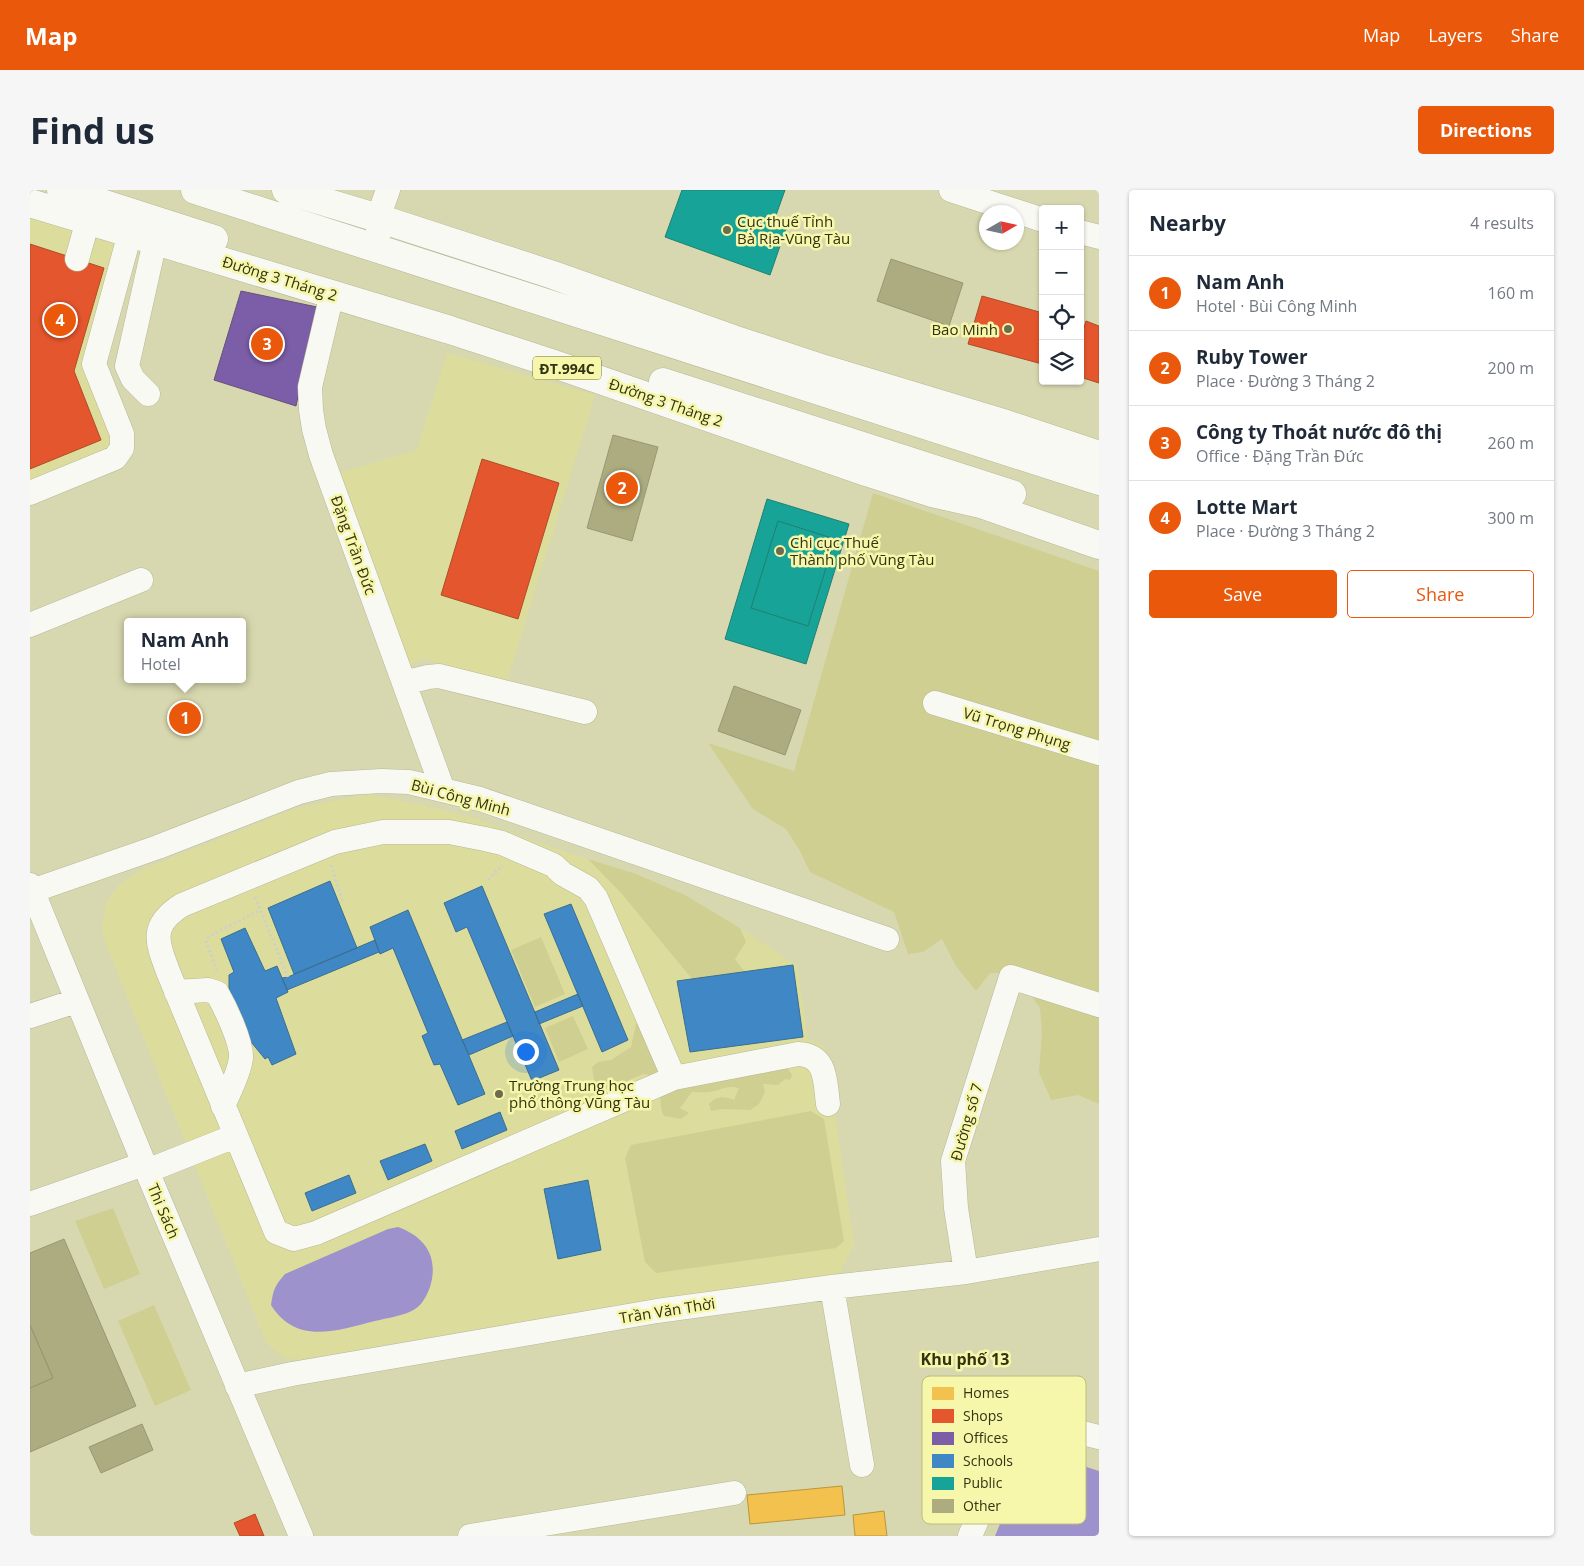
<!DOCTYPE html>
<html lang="en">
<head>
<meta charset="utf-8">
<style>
	body { margin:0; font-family:"Open Sans",sans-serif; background:#f6f6f7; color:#1f2937 }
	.controls { position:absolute; right:15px; top:15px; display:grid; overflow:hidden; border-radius:5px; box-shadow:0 1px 4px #0004 }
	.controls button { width:45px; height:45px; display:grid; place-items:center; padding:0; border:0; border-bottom:1px solid #e0e1e3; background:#fff; color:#1f2937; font:25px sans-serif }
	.compass { position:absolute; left:949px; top:15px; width:45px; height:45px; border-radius:50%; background:#fff; box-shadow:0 1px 4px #0004; rotate:81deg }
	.you { position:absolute; left:495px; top:861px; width:18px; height:18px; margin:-12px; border:4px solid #fff; border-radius:50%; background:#1a73e8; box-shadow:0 0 0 8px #1a73e833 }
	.badge { display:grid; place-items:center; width:32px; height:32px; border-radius:50%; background:#ea580c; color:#fff; font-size:16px; font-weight:700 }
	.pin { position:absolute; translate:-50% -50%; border:2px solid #fff; box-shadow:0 1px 5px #0006 }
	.popup { position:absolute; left:94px; top:428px; width:122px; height:65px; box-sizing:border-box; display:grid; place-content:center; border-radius:5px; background:#fff; filter:drop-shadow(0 1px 4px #0005); font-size:16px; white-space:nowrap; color:#747a83 }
	.popup b { font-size:19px; color:#1f2937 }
	.popup::after { content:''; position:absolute; left:50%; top:100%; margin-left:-10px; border:10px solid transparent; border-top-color:#fff }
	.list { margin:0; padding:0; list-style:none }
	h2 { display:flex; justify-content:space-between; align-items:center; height:65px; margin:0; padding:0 20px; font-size:21px }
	h2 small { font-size:16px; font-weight:400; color:#747a83 }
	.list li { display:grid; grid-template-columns:32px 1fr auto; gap:15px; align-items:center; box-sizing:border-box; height:75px; padding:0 20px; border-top:1px solid #e0e1e3 }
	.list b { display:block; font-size:19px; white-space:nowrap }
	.list p { margin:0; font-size:16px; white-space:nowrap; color:#747a83 }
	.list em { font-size:16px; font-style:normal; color:#747a83 }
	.actions { display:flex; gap:10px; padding:15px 20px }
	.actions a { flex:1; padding:11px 0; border:1px solid #ea580c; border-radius:5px; text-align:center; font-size:18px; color:#ea580c }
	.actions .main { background:#ea580c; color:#fff }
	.icon { flex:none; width:28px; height:28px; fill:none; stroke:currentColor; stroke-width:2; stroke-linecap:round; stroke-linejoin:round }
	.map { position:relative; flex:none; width:1069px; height:1346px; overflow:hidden; border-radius:5px }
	header { display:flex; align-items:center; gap:30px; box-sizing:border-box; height:70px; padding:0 25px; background:#ea580c; color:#fff }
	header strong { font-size:24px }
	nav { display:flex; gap:28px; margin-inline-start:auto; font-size:18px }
	.intro { display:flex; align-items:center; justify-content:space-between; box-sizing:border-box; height:120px; padding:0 30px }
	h1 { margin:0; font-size:35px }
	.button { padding:12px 22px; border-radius:5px; background:#ea580c; color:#fff; font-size:18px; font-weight:700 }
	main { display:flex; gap:30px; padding:0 30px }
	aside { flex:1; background:#fff; border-radius:5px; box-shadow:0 1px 4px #0004 }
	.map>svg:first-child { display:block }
	.built { fill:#dcdd9c }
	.green { fill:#cecf91 }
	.water { fill:#9e92cd }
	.homes { fill:#f2c14e; stroke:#b9963d }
	.shops { fill:#e4572e; stroke:#af4c26 }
	.offices { fill:#7b5ea7; stroke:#65517b }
	.schools { fill:#3f88c5; stroke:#3b6e90 }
	.public { fill:#17a398; stroke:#1f8170 }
	.building { fill:#acac80; stroke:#979776 }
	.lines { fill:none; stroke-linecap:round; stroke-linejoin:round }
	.minor-casing { stroke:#b7b797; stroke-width:25 }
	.major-casing { stroke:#b7b797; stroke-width:29 }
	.path { stroke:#d0d0c3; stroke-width:3; stroke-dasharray:2.5 2.5; stroke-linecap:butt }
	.minor { stroke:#f9f9f3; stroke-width:24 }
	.major { stroke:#f9f9f3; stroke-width:28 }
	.poi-dot { fill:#6d6d4b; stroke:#f6f7aa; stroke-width:2 }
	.labels { text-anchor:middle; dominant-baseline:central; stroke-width:5; stroke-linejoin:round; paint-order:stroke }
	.shield { fill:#f6f7aa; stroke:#6e6e41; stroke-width:1 }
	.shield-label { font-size:14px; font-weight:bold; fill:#333314 }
	.poi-label { font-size:15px; fill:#333314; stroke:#f6f7aa; text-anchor:start }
	.street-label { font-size:15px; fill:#333314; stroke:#f6f7aa }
	.neighbourhood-label { font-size:16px; font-weight:bold; fill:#333314; stroke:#f6f7aa }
	.key { fill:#f6f7aa; stroke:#bcbc7d; stroke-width:1 }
	.key-label { font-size:14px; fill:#333314 }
</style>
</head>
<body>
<header>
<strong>Map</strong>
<nav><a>Map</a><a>Layers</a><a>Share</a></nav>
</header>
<div class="intro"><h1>Find us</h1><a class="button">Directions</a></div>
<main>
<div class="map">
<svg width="1069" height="1346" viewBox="0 0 1069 1346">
	<rect width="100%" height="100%" fill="#d8d8b0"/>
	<path class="built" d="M0,21L94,49L59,175L90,253L0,290Z
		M417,163L565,205L476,494L393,468L374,477L305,284L387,260Z
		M338,604L386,614L444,628L523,658L606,684L655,705L710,738L767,776L778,849L795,857L824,1055L808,1085L603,1113L435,1141L268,1170L253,1167L236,1152L76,754L72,737L76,713L89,695L114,679L264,619Z"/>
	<path class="green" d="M843,303L1069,381V914L1048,905L1021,910L1009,882L1012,843L1010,818L997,800L977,783H960L946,801L926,776L912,749L893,762L878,764L864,722L780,682L770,661L756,639L723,619L678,553L764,581Z
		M558,669L606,684L655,705L710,738L716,752L705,769L714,781L662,789L592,704Z
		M511,747L535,804L505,817L481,760Z
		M543,826L558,859L529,872L515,838Z
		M612,830L631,881L626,886L613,884L581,898L568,896L564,889L562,877L568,872L581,870L601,857L606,834Z
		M757,877L762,885L760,890L755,889L748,895L733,894L735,902L729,914L720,920L692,919L681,921L679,914C687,906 694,906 704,910L709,898C694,895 693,900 680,902C674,903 668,902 662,902L650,918L659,923L651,929L634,926C629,917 632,911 629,901Z
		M781,921L794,929L814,1051L806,1058L626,1083L615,1072L595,968L601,955Z
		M83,1018L110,1084L74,1099L45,1031Z
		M124,1115L161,1200L125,1216L88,1131Z"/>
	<path class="water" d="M368,1037C396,1047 409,1068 400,1097C397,1105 392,1115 385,1119C374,1126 357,1128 345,1131C306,1141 266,1155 241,1115C243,1100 245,1095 255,1084L358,1039Z
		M1007,1261L1069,1281V1343L1068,1346H965L998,1266Z"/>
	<path class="homes" d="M812,1296L815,1325L720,1334L717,1305Z
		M854,1321L857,1346H825L823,1325Z"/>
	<path class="shops" d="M0,54L74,78L44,181L71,250L0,279Z
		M952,106L1013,123L1012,174L938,154Z
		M1056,131L1069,136V193L1050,187V150Z
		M452,269L529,293L488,429L411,405Z
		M225,1324L234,1346H210L204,1333Z"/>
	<path class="offices" d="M211,101L287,117L266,216L184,190Z"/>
	<path class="schools" d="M300,691L327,758L264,784L238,718Z
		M452,696L529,880L502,891L437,737L426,742L414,713Z
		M541,714L598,850L572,862L514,724Z
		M378,720L455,904L428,915L410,874L404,875L392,846L398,843L363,758L350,764L340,737Z
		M215,738L235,781L247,776L258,802L246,808L266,864L242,875L238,867L235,869L217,847L199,800V785L204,782L191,749Z
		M345,750L349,762L257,800L252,788L258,787Z
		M763,775L773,847L660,862L647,791Z
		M548,804L553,816L509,834L505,822Z
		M477,832L483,846L439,865L432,850Z
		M470,922L477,940L432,959L425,941Z
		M395,954L402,971L358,990L350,971Z
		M319,985L326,1003L282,1021L275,1003Z
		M558,990L571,1060L528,1069L514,999Z"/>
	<path class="public" d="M652,0H755L745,28L758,33L740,85L635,47Z
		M737,309L819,334L776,474L695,449Z
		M748,331L805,349L778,436L721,418Z"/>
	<path class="building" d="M861,69L933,93L919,136L847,111Z
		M583,245L628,257L602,351L557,338Z
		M704,496L771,520L755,565L688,541Z
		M34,1049L106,1216L0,1262V1198L23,1188L0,1135V1063Z
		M0,1135L23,1188L0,1198Z
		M112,1234L123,1260L71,1283L59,1257Z"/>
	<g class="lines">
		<g class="minor-casing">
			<path id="minor" d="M921,0L1013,30
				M1050,42L1069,47
				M348,59V28L358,0
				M47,69L58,30
				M302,104L280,197L281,220L284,239L291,265L413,600
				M118,204L103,189L97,176L125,51
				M0,303L85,268L92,258V244L64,174L105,25
				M0,435L111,390
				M374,493L398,487L409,486L555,522
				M905,513L1069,563
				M0,695L117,981L271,1346
				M2,701L128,657L269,602L301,594L351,591L379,592L450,609L857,749
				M146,802L178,800L187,803C195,817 212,852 211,868C209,884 199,902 193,916
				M0,826L46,811
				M644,888L566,708L558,698L533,684L523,675L472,653L455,649L419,642H353L305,652L152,715C119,736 127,752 139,784L246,1042L264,1049L286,1043L644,888L768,864C797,865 795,891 798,914
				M117,981L205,946
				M0,1014L114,974
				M936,1082L926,1018L923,971L981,787L1069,815
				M802,1097L832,1275
				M207,1196L262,1184L627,1121L802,1097L936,1082L1069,1059
				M440,1346L704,1303
				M940,1346L984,1243L997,1233L1008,1232L1069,1247"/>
		</g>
		<g class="major-casing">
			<path id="major" d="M31,0L184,49
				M165,0L1069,291
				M256,0L348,28L523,85L703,149L794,179L976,234L1069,265
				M0,13L420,140L524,174L836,282L902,303L951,314L1069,355
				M633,192L982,304"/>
		</g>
		<path class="path" d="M301,675L313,713
			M458,690L473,675
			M225,707L258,787
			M187,781L176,751L180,746L230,720"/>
		<use href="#minor" class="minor"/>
		<use href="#major" class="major"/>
	</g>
	<g class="poi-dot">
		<circle cx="697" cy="40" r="5"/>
		<circle cx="978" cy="139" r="5"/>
		<circle cx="750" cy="361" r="5"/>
		<circle cx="469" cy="904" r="5"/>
	</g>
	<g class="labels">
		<rect class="shield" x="503" y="166.5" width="68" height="23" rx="4"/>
		<g class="shield-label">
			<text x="537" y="178">ĐT.994C</text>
		</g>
		<g class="poi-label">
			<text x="707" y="31">Cục thuế Tỉnh<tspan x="707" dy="17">Bà Rịa-Vũng Tàu</tspan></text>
			<text x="968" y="139" text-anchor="end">Bao Minh</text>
			<text x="760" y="352">Chi cục Thuế<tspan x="760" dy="17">Thành phố Vũng Tàu</tspan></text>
			<text x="479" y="895">Trường Trung học<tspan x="479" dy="17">phổ thông Vũng Tàu</tspan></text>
		</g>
		<g class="street-label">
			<text transform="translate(250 88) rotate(17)">Đường 3 Tháng 2</text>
			<text transform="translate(636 212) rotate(19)">Đường 3 Tháng 2</text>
			<text transform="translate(324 355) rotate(70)">Đặng Trần Đức</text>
			<text transform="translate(987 538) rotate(17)">Vũ Trọng Phụng</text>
			<text transform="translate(431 607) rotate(15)">Bùi Công Minh</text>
			<text transform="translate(936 932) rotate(-74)">Đường số 7</text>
			<text transform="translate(134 1021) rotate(67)">Thi Sách</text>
			<text transform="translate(637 1120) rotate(-9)">Trần Văn Thời</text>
		</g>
		<g class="neighbourhood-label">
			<text x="935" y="1169">Khu phố 13</text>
		</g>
	</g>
	<rect x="892" y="1186" width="164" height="148" rx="8" class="key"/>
	<rect x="902" y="1197" width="22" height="13" fill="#f2c14e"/>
	<rect x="902" y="1219" width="22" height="14" fill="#e4572e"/>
	<rect x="902" y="1242" width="22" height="13" fill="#7b5ea7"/>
	<rect x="902" y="1264" width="22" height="14" fill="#3f88c5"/>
	<rect x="902" y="1287" width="22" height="13" fill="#17a398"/>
	<rect x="902" y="1309" width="22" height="14" fill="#acac80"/>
	<g class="key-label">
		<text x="933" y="1208">Homes</text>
		<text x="933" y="1231">Shops</text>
		<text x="933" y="1253">Offices</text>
		<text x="933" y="1276">Schools</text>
		<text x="933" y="1298">Public</text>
		<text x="933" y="1321">Other</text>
	</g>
</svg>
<div class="controls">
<button>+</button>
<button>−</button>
<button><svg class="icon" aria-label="locate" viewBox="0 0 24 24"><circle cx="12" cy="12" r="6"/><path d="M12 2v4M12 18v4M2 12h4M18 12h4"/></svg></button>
<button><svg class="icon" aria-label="layers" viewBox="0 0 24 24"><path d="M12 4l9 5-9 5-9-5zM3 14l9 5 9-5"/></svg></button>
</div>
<svg class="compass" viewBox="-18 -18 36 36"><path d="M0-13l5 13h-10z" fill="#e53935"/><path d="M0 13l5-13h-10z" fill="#747a83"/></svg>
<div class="you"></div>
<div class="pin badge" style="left:155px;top:528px">1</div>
<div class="popup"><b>Nam Anh</b>Hotel</div>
<div class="pin badge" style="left:592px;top:298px">2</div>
<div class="pin badge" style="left:237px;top:154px">3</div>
<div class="pin badge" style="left:30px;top:130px">4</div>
</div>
<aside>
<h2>Nearby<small>4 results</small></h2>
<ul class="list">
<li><span class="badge">1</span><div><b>Nam Anh</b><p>Hotel · Bùi Công Minh</p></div><em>160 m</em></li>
<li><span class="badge">2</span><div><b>Ruby Tower</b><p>Place · Đường 3 Tháng 2</p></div><em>200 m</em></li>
<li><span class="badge">3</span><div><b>Công ty Thoát nước đô thị</b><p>Office · Đặng Trần Đức</p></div><em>260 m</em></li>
<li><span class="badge">4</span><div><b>Lotte Mart</b><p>Place · Đường 3 Tháng 2</p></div><em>300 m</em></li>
</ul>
<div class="actions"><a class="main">Save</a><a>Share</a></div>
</aside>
</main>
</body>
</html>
